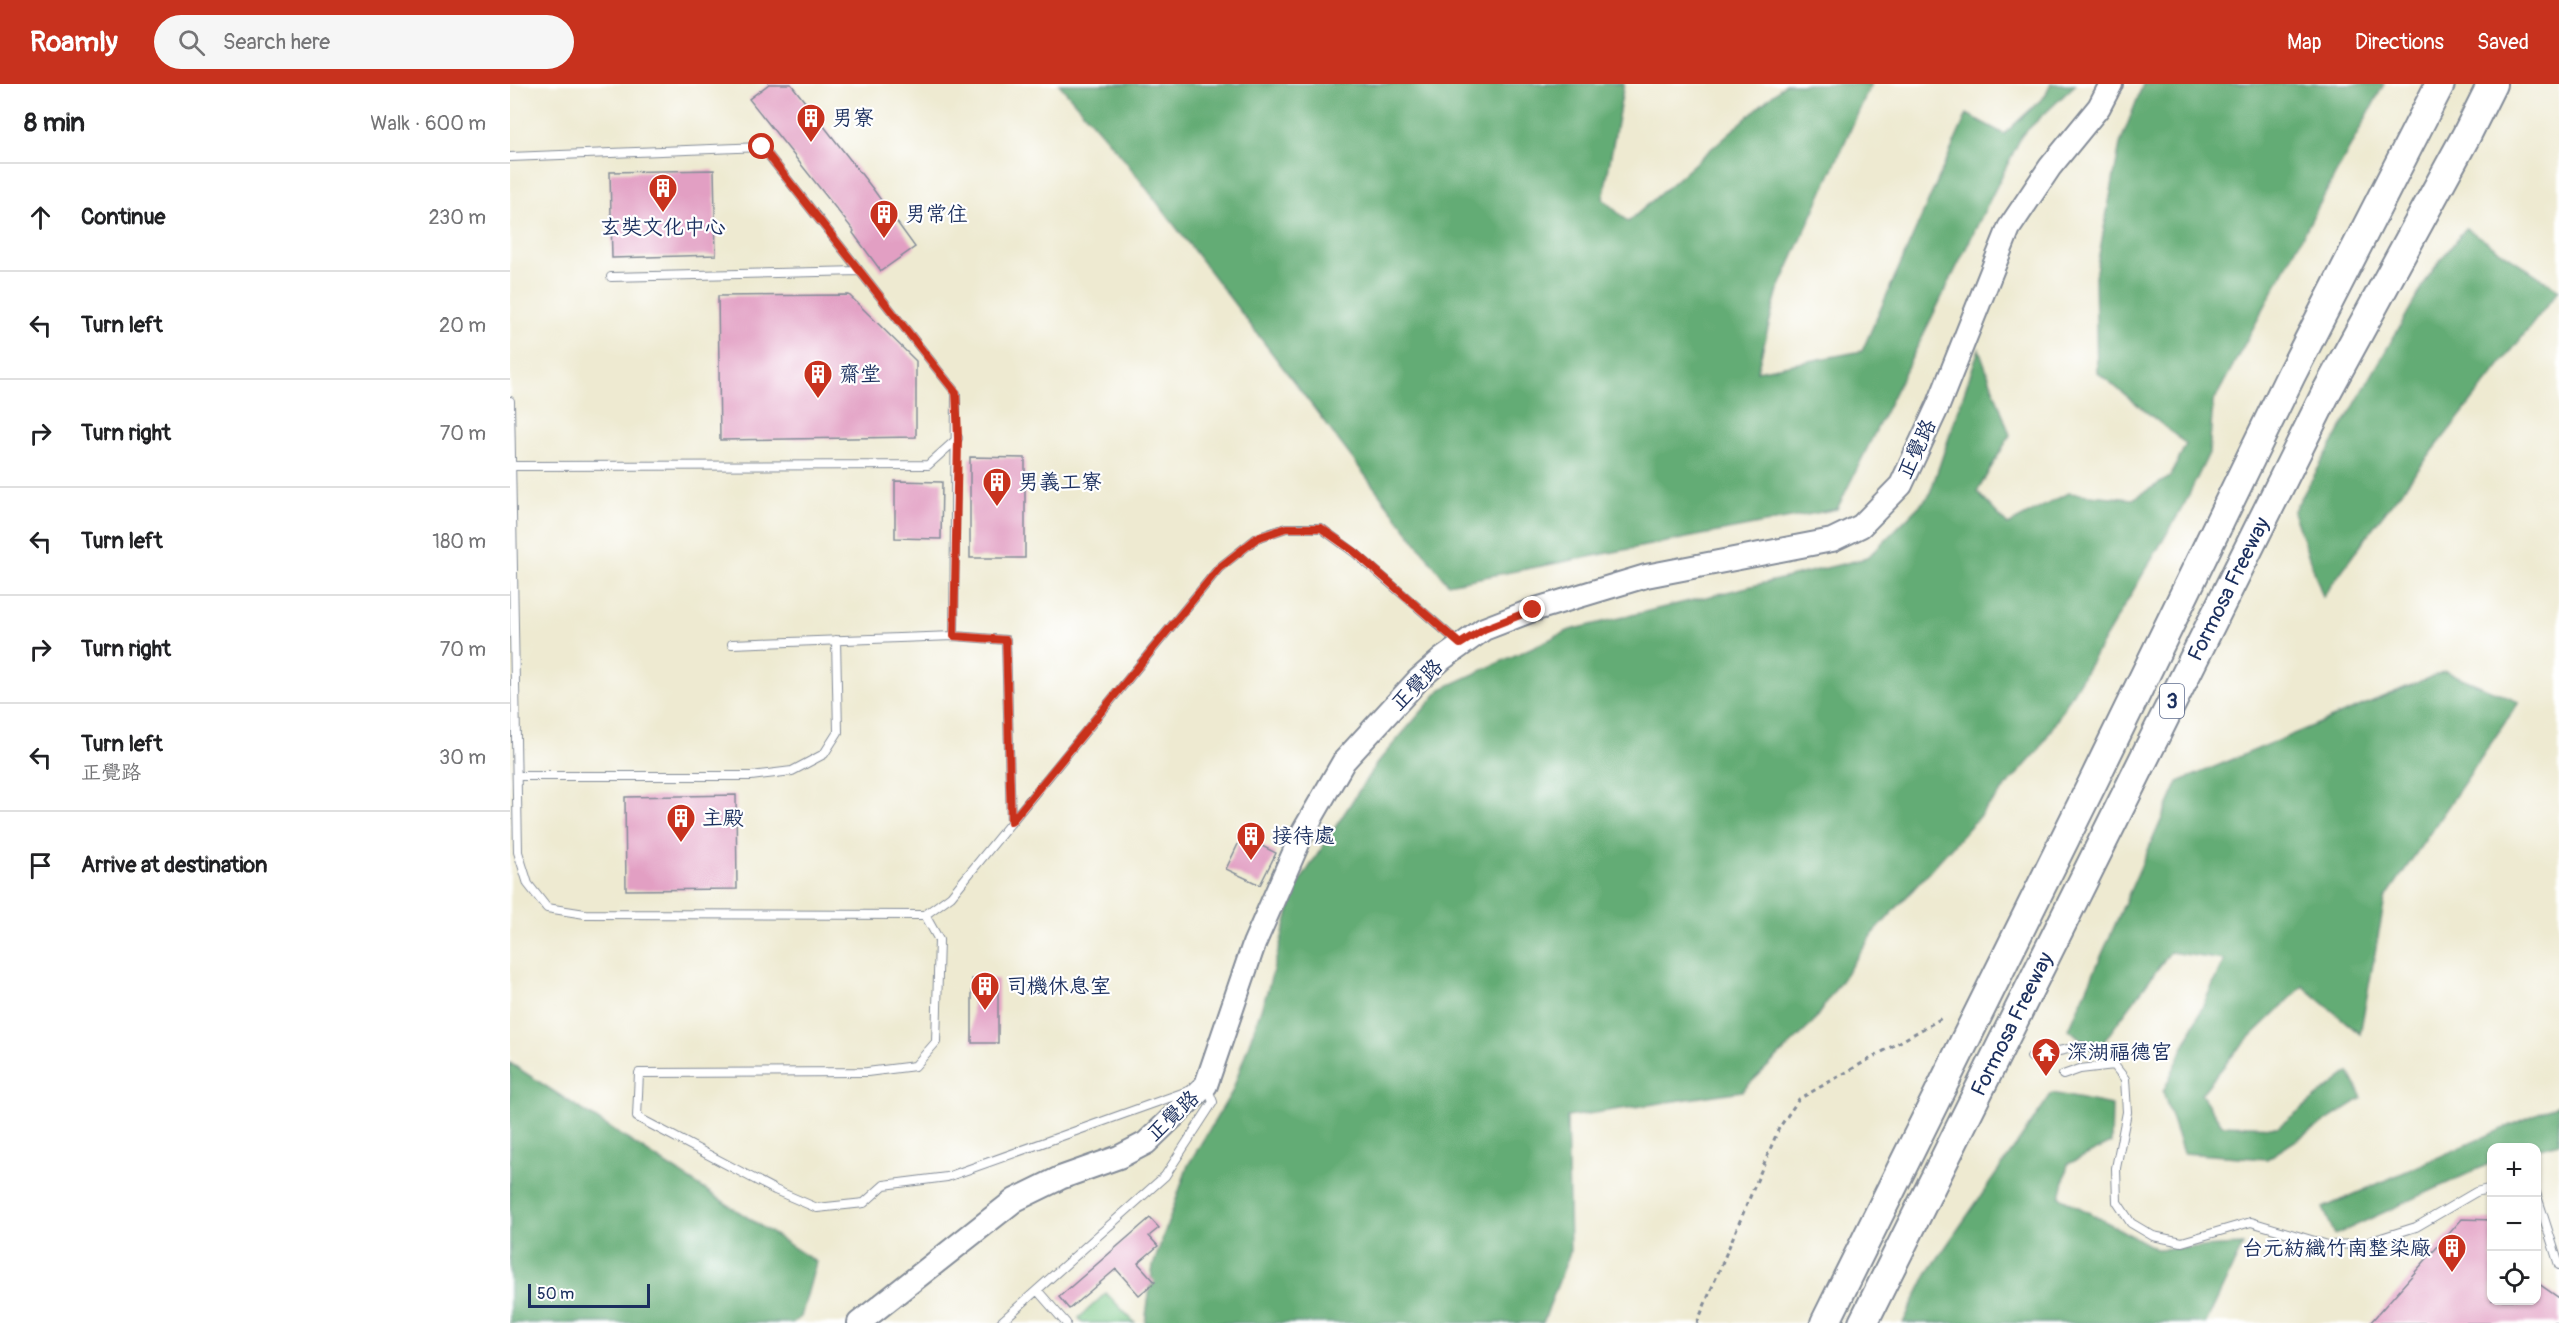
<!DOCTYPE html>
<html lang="en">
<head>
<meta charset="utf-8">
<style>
	body { margin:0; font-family:Pangolin,"LXGW WenKai TC",sans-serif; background:#f6f6f6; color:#202124 }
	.controls { position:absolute; right:18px; bottom:18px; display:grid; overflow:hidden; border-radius:12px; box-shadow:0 2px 4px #0004 }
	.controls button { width:54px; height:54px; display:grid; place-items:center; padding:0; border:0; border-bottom:2px solid #e0e0e0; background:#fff; color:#202124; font:30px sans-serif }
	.scale { position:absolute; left:18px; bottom:15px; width:122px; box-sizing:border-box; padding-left:6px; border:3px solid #1b2f5e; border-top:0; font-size:16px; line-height:21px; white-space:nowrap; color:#1b2f5e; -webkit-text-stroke:4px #fff; paint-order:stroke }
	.stop { position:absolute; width:18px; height:18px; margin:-14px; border:4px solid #c8321e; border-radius:50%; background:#fff }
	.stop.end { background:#c8321e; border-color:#fff; box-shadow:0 2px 6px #0008 }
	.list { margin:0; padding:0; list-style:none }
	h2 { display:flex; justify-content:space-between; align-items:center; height:78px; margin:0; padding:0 24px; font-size:26px }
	h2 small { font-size:20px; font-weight:400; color:#757577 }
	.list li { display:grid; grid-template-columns:39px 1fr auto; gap:18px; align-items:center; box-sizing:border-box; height:108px; padding:0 24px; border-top:2px solid #e0e0e0 }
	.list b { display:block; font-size:22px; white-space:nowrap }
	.list p { margin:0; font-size:20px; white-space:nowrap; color:#757577 }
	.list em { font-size:20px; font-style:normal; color:#757577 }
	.icon { flex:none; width:33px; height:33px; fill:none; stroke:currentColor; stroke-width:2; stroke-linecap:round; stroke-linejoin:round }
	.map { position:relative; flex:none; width:2049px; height:1239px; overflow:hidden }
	header { display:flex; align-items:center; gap:36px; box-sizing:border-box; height:84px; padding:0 30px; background:#c8321e; color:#fff }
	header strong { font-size:28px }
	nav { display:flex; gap:33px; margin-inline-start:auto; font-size:21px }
	.search { width:420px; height:54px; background:#f6f6f6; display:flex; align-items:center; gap:15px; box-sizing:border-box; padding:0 21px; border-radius:33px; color:#757577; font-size:22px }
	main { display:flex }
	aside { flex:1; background:#fff }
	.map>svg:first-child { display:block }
	.green { fill:#7bc888; stroke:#4b7c73; stroke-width:1.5 }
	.forest { fill:#64ac74; stroke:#406e69; stroke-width:1.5 }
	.building { fill:#e29fc3 }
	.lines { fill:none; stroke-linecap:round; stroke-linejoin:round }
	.lane-casing { stroke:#848c98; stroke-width:10 }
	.secondary-casing { stroke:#848c98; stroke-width:26 }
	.highway-casing { stroke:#848c98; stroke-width:32 }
	.path { stroke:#848c98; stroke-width:3; stroke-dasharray:4.5 4.5; stroke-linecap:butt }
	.lane { stroke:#fff; stroke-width:8 }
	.secondary { stroke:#fff; stroke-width:22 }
	.highway { stroke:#fff; stroke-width:28 }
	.route { stroke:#c8321e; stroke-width:8 }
	.labels { text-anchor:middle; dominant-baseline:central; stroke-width:4.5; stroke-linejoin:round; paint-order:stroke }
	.shield { fill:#fff; stroke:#5f6d8e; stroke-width:1.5 }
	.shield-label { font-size:20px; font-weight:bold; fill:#1b2f5e }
	.poi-label { font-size:21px; fill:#1b2f5e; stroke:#fff; text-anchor:start }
	.street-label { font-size:21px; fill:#1b2f5e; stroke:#fff }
</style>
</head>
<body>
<header>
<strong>Roamly</strong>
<div class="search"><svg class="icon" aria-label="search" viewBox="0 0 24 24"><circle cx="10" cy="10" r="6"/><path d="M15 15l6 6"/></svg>Search here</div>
<nav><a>Map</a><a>Directions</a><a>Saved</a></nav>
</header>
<main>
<aside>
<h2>8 min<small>Walk · 600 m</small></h2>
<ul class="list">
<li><svg class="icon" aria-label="ahead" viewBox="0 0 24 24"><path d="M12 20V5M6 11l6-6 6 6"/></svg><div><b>Continue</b></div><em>230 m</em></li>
<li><svg class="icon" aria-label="left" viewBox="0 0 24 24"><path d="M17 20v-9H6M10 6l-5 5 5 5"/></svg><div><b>Turn left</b></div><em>20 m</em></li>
<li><svg class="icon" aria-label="right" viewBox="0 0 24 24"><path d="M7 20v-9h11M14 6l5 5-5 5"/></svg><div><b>Turn right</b></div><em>70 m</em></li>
<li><svg class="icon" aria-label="left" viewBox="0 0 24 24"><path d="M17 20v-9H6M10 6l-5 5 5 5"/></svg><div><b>Turn left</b></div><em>180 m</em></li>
<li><svg class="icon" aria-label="right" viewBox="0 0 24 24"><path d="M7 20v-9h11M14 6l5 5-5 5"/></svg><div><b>Turn right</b></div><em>70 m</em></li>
<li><svg class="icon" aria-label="left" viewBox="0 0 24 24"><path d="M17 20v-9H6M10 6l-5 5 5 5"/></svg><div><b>Turn left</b><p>正覺路</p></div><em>30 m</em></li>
<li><svg class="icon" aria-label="arrive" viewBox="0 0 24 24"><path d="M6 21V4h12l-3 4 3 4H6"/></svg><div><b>Arrive at destination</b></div></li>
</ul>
</aside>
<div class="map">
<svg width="2049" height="1239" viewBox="0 0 2049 1239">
	<rect width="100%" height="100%" fill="#fff"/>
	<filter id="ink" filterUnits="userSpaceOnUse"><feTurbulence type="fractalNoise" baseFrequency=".0167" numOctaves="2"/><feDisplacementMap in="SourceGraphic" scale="12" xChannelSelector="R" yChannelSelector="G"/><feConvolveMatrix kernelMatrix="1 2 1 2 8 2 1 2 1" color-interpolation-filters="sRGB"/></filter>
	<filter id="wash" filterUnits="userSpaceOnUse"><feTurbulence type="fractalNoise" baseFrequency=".008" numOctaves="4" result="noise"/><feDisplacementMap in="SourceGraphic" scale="24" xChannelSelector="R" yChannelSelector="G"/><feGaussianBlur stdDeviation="1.35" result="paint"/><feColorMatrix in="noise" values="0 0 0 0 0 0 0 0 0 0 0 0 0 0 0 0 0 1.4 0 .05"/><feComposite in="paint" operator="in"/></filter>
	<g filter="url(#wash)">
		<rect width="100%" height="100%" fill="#eeead1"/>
		<path class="green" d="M596,1209L625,1239H573L569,1234Z"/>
		<path class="forest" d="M549,0H1114L1093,115L1118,138L1275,0H1361L1267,209L1247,287L1352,267L1457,30L1494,50L1535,12L1541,0H1566L1512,51L1327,425L938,500L614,75Z
			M1633,0H1874L1703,319L1699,369L1675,419L1529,666L1363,850L1301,941L1232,1007L1057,1033L1060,1168L1033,1239H635L643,1182L678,1081L722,1008L758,905L785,805L867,679L931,605L1060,546L1357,474L1419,412L1469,265L1500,351L1467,408L1498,441L1558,409L1623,415L1660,393L1676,360L1587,288L1585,192L1610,60Z
			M1956,144L2049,206L1864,442L1813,513L1783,428L1920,190Z
			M1935,587L2009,618L1875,815L1850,950L1793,902L1727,966L1691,1010L1712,1041L1768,1043L1839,988L1852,1014L1757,1075L1673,1069L1653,1008L1714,876L1660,868L1586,968L1559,945L1668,698Z
			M0,979L306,1178L291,1233L282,1239H0Z
			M1542,1009L1602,1021L1601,1059L1558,1080L1550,1113L1646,1165L1733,1161L1696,1239H1393L1417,1190Z
			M2049,1020V1059L2027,1065L2026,1064H1982L1981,1079L1825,1151L1813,1124Z"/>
		<g id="blocks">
			<path class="building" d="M259,0H281L363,105L405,163L371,187L343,149L344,147L239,15Z
				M204,86L206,171L102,174L100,88Z
				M339,211L406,277V353L210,356L208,212Z
				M460,373L515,374V474H460Z
				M385,397L432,398L431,455L385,454Z
				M226,711L227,805L116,806L115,713Z
				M732,752L766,769L750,801L716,785Z
				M462,895H488V959H462Z
				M640,1134L649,1144L639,1152L648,1162L628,1179L645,1198L629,1211L606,1185L559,1225L549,1213Z
				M1952,1135L1982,1136V1216H2026V1198L2049,1214V1239H1860Z"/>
		</g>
	</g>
	<g filter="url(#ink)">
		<use href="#blocks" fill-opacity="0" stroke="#848c98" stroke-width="1.5"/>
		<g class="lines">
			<g class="lane-casing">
				<path id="lane" d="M0,73L252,63L446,309L444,552L496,556L501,738
					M101,193L350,187
					M0,317L8,768L18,800L37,824L75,830L415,831L441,812L709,484L747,454L776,444H811L845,469L949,559
					M1,382L418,381L448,354
					M222,560L444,552
					M7,692H241L282,687L314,670L328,648L326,556
					M415,831L429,856L426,958L405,982L357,988L129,989L127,1033L265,1106L307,1124L354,1119L374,1101L437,1093L678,1007
					M1521,973L1572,962L1596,967L1604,981
					M1553,991L1570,985L1604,981L1615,995L1617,1028L1606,1084L1607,1118L1621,1139L1643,1152L1672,1158L1741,1138L1818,1161L1852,1160L1906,1143L1966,1108L1982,1104
					M2026,1109L2049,1181
					M527,1206L556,1239
					M490,1239L655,1092L703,1018L697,1003"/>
			</g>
			<g class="secondary-casing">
				<path id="secondary" d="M349,1239L505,1116L550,1094L609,1073L636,1059L696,1001L744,860L793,748L834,677L908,596L932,575L974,545L1023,526L1136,492L1322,456L1351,442L1391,401L1428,322L1499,144L1540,83L1589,23L1601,0"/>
			</g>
			<g class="highway-casing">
				<g id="highway">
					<path d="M1315,1239L1582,700L1781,291L1930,0"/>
					<path id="s1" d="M1353,1239L1817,307L1956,52L1982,0"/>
				</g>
			</g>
			<path class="path" d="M1187,1239L1269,1044L1289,1015L1432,934"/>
			<use href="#lane" class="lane"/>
			<use href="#secondary" class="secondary"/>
			<use href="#highway" class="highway"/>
		</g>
	</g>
	<g class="lines" filter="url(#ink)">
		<path class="route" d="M252,63L446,309L448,354L444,552L496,556L501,738L709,484L747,454L776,444H811L845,468L950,560L974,545L1023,526"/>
	</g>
	<defs>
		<g id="building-pin" transform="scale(1.5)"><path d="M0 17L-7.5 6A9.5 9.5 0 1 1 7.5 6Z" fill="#c8321e" stroke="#fff"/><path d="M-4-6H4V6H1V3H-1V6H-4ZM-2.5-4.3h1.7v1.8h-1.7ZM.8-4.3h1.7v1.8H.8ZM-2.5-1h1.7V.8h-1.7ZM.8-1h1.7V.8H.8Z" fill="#fff"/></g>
		<g id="temple-pin" transform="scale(1.5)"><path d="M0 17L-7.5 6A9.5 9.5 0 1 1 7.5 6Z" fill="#c8321e" stroke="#fff"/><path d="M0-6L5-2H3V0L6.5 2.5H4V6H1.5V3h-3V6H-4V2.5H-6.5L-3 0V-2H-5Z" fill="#fff"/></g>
	</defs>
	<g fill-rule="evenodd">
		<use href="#building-pin" x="301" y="34"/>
		<use href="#building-pin" x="153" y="104"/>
		<use href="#building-pin" x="374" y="130"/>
		<use href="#building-pin" x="308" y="290"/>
		<use href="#building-pin" x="487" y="398"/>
		<use href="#building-pin" x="171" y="734"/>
		<use href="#building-pin" x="741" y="752"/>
		<use href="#building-pin" x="475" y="902"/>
		<use href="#temple-pin" x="1536" y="968"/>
		<use href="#building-pin" x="1942" y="1164"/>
	</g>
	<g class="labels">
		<rect class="shield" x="1650" y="600" width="24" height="34" rx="4.5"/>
		<g class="shield-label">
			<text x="1662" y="617">3</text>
		</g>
		<g class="poi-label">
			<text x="322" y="34">男寮</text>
			<text x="395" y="130">男常住</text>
			<text x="153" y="143" text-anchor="middle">玄奘文化中心</text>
			<text x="329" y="290">齋堂</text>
			<text x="508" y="398">男義工寮</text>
			<text x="192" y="734">主殿</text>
			<text x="762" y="752">接待處</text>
			<text x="496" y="902">司機休息室</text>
			<text x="1557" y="968">深湖福德宮</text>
			<text x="1921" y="1164" text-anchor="end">台元紡織竹南整染廠</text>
		</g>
		<g class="street-label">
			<text transform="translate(1407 365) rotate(-65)">正覺路</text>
			<text stroke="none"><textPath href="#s1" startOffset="820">Formosa Freeway</textPath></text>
			<text transform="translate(907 601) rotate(-45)">正覺路</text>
			<text stroke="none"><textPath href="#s1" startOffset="334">Formosa Freeway</textPath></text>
			<text transform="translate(663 1032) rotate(-43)">正覺路</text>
		</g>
	</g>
</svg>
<div class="controls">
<button>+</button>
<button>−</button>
<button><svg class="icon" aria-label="locate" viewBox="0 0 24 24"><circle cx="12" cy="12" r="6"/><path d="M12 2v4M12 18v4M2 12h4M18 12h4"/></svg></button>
</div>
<div class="scale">50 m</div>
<div class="stop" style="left:252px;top:63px"></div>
<div class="stop end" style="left:1023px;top:526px"></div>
</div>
</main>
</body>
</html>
